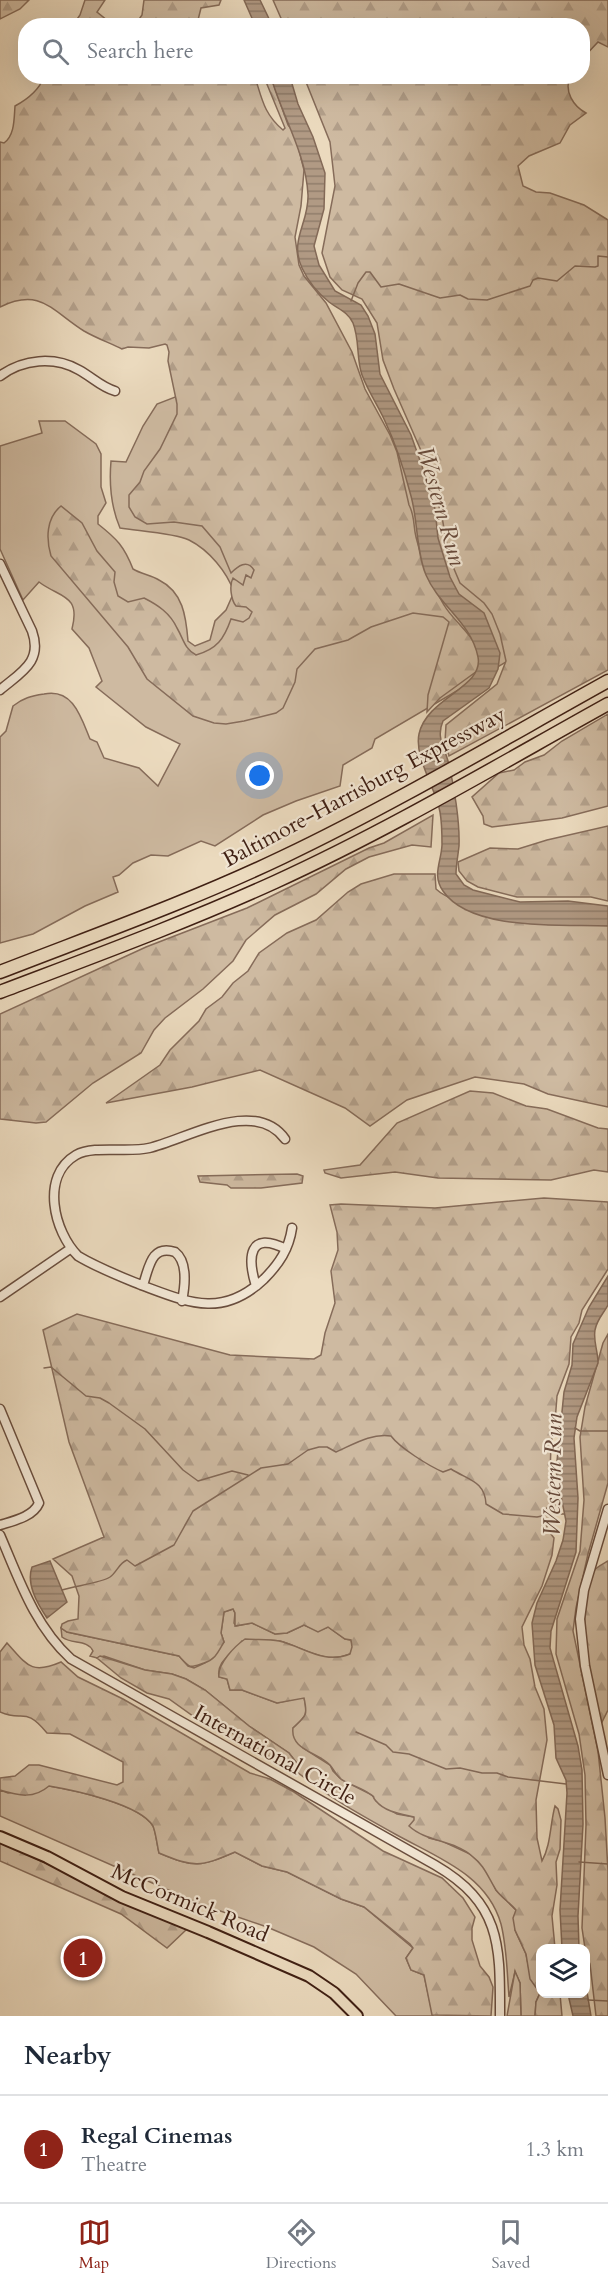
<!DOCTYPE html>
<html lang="en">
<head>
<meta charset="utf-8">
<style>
	body { margin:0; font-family:Cardo,serif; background:#f2f2f3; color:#1f2937 }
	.controls { position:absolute; right:18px; bottom:18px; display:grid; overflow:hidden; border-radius:12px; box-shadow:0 6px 24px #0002 }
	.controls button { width:54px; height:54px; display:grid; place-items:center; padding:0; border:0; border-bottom:2px solid #e0e1e3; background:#fff; color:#1f2937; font:30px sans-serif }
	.you { position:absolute; left:260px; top:776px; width:21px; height:21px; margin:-15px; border:4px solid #fff; border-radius:50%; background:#1a73e8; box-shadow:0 0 0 9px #1a73e833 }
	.badge { display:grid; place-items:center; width:39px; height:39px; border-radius:50%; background:#8f2418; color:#fff; font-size:20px; font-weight:700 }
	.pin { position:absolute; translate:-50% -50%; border:3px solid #fff; box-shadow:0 2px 6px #0006 }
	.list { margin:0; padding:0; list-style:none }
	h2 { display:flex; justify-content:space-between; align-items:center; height:78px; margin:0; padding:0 24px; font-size:26px }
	h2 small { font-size:20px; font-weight:400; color:#747a83 }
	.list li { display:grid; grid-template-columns:39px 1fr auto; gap:18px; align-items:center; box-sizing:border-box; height:108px; padding:0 24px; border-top:2px solid #e0e1e3 }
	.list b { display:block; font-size:22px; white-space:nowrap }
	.list p { margin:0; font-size:20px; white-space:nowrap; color:#747a83 }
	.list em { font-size:20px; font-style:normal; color:#747a83 }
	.icon { flex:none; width:33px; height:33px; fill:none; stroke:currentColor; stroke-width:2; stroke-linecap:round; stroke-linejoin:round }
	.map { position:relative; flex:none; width:608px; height:2016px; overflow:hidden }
	.search { position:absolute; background:#fff; box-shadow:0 6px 24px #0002; left:18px; right:18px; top:18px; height:66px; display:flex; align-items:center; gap:15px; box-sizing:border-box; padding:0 21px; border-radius:24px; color:#747a83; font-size:22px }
	.sheet { height:186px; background:#fff }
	nav { display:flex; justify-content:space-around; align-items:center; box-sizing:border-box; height:84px; border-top:2px solid #e0e1e3; background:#fff; font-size:16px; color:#747a83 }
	nav a { display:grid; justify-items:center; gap:3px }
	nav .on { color:#8f2418 }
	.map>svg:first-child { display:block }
	.green { fill:#cebaa1; stroke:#866c5a; stroke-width:1.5 }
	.forest { fill:url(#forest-firs); stroke:#866c5a; stroke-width:1.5 }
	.water { fill:url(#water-rules); stroke:#836957; stroke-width:1.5 }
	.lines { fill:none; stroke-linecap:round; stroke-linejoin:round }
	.stream { stroke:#836957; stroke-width:1.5 }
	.minor-casing { stroke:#6a4e3e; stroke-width:11 }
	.major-casing { stroke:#3f1f13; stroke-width:14 }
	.highway-casing { stroke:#3f1f13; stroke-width:15 }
	.minor { stroke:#f2e7d5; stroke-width:8 }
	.major { stroke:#ebdabe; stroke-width:10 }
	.highway { stroke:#ebdabe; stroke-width:12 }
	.labels { text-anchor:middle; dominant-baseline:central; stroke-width:4.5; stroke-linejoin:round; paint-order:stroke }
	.street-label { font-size:22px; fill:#3f1f13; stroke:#f2e7d5 }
	.water-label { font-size:24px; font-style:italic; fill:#674a3b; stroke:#f2e7d5 }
</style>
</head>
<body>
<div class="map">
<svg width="608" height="2016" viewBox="0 0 608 2016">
	<defs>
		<pattern id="forest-firs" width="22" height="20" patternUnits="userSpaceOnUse" patternTransform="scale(1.5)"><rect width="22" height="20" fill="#cebaa1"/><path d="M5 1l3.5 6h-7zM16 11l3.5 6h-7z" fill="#b29f8a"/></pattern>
		<pattern id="water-rules" width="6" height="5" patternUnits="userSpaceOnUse" patternTransform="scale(1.5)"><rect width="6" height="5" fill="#b19a84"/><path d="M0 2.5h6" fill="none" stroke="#917d6b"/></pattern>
	</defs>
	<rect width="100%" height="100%" fill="#ebdabe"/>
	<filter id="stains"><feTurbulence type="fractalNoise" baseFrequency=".00333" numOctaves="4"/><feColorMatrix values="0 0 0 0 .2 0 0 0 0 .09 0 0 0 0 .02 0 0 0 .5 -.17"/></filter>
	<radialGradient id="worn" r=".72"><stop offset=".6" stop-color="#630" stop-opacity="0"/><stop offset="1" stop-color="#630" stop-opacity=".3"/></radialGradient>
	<path class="green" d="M284,355L586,615L375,739L372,748L343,765L340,786L296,801L263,815L215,846L201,841L168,856L151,855L133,863L119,875L113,877L118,892L85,906L33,934L0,943V737L6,731L13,706C23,698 31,696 44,694C73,688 81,717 90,739L97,742L104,758L139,768L158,786L180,744L146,727L96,687L102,681L89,648L72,629C81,594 60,598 39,582L23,600L0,549V446L42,433L39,421H65L96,444L101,454V487L106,503L98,516V524C117,539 124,546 133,569C141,574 151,575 159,580C183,592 186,616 188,641L195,646L210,640L215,621L226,610L234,592C227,572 209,550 189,540C174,533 138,531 120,528C111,507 109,484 111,461L126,462L143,426L157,404Z
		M233,1609L235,1613L234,1623L236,1626L252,1623L275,1634L287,1633L304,1625L318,1631L328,1627L345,1639L351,1640L353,1647L350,1654C324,1665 302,1647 280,1641C269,1639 254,1641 242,1641C234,1654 216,1660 219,1677L227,1679L230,1690H242L277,1703L304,1697C308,1716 306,1716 293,1728L303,1748L330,1765L333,1771L342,1780L372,1795L376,1801L397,1814L414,1817L429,1838L442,1841L470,1854L486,1869L496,1890L516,1910L515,1930L526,1954L531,1979L540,1993L536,2002L535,2016H521L520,1983L515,1972L509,1997C507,1973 507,1948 501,1924C487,1874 436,1857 395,1834C359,1814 323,1794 291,1767L299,1766L289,1753L249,1726L205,1690L186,1679L172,1674L145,1670L104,1656L97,1658L90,1656L93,1651C87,1639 72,1645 62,1637L61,1628L67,1632L179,1656L188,1666L194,1668L205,1663L224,1642L221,1633L224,1612Z
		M49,1786C73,1790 140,1804 153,1826C156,1833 157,1845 159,1853C195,1868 200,1867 235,1852L262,1866L287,1872L341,1899L364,1907L413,1948L406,1958L411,1970L424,1975L433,2016H396L356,1974L314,1947L267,1927L200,1904L0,1816V1790L8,1793Z"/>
	<path class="forest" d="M0,0H29L20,9L0,19Z
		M85,0H105L97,12L113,25H73L80,15Z
		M144,0H221L219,5L201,8L197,24L200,25H135L142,15Z
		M273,0H608V47L598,42L583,58L582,26L284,25Z
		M44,77H255C262,99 264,114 283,130L285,128L264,77H271L288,125L295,134L304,170L301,206L295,237L299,265L304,276L326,303L352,352L365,389L390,435L397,452L409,505C415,516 413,525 416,537C423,565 430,581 444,605C455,625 491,646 477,671L440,698L427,712L428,695L449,622L443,617L413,613L371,627L348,640L315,649L297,669L295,682L283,708L276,713L244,721L226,724L214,723L193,716L147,679L128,647L51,556C46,539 46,518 61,506L82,523L97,551L115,572L114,582L118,596L128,602L144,598C158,605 170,613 177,628C184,640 184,648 196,655C217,649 224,639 231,619L243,622L249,618L252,612L246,607L236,606C231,600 229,585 233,578L243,585L246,575L251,578L254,570C247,559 238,566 231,573L220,547L202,526L174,522L147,524L135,517L129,507V495L140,482L144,471L160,449L177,414V404L168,361L169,352L167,345L165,344L149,348L128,347L122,349C110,343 96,338 84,331C52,311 41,287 0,307V142L4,143C15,135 14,118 15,106C28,99 39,90 44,77Z
		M304,77H570C564,91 573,106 586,113L570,125L560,143L529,156L518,166L523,186L536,192L550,193L584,205L608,220V670L449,756L445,742L446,725L497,684L506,661L500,634L492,614L484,603L460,583L449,557L442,517L426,462L394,389L383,360L377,323L362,299L342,290L330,277L322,253L335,186L330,142Z
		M608,714V806L562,818L492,827L484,824L483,816L472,797L499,773L514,770L525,762L544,755L562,741Z
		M433,815L431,847L412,845L369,857L346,869L316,894L275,915L246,940L233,961L203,989L165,1018L154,1030L141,1053L93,1083L46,1122L36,1123L0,1119V1014L146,947L247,908L369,848L384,843Z
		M608,826V901L591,897H517L478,887L467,881L459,871L458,862L490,848L518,849L547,840Z
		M394,874H435L436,889C462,914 569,920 608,925V1107L548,1094L524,1084L475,1077L407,1100L370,1126L345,1108L260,1070L192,1087L106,1103L160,1065L170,1050L199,1021L206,1009L222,997L233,983L248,971L259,953L287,933L316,920L348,892L361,884Z
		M470,1091L493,1093L526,1106L547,1109L598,1128L608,1129V1172L594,1170L551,1180L438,1178L395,1172L341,1178L325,1173L324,1170L360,1165L397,1123Z
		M297,1174L303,1176L302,1183L261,1188H231L227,1185L200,1182L198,1176Z
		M544,1198L608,1202V1269L582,1310L579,1323L571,1337L569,1364L557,1396L555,1422L551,1444L550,1475L556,1496L553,1517L547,1523V1529L554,1538L552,1555L542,1586L522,1627L524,1645L530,1659L535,1687L544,1709L547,1740L536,1800L537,1838L542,1861C551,1845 550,1824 555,1806L558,1809L561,1820L560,1849L556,1862L557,1885L552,1916L555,1948H540V1994H560L562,2016H535L536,2002L540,1993L530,1979L526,1954L515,1930L513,1918L516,1910C510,1903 501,1897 496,1890C488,1877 484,1865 472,1856C454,1840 426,1842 409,1826L414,1820V1817C401,1814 385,1812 376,1801C371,1796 377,1798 370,1794C362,1788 350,1785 341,1779C336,1775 334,1770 330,1765C318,1752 290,1750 293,1728C306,1716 308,1716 304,1698L277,1703L242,1690H230L227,1679L219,1677C217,1664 235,1646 245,1639C256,1640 269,1639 279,1641C302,1646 324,1665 350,1654L352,1647L351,1640L345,1639L328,1627L318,1632L304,1625L287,1633L275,1634L252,1623L235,1626V1613L233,1609L224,1612L221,1633L224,1642C218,1652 216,1659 204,1663C189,1668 191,1669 179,1656L67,1632L61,1628L62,1624L68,1621L78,1619L79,1596L72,1576L53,1559L104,1537L69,1442L43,1330L77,1314L230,1355L314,1359L321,1355L325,1333L335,1303L331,1271L338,1250L337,1232L330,1205L341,1204L435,1208Z
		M608,1334V1483L588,1554L576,1608L573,1631L598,1751L605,1818L608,1871V2016H596L590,1964L586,1955L582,1928L586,1825L585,1775L579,1734L556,1654L557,1619L580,1551L584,1500L580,1437L585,1407L603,1343Z
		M608,1561V1710L600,1726C594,1688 573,1605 593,1572C596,1567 603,1564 608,1561Z
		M7,1643C27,1665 31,1675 61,1662L78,1677L123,1699L250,1773L270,1779L294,1792L383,1851L442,1878L463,1898L475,1917L472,1928V1940L480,1966L489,1977L493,1987L491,2016L432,2015L424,1975L411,1970L406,1958L413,1948L410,1944L364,1907L341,1899L287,1872L262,1866L235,1852C200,1867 195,1868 159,1853C157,1845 156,1833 153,1826C140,1804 73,1790 49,1786C34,1799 19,1796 0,1790V1778L15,1776L29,1765H39L117,1785L123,1782V1762L70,1734L47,1733C24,1705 24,1723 0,1712V1652Z
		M100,1656L145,1670L172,1674L186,1679L205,1690L249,1726L289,1753L299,1766L291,1767L266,1755L234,1734L207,1726L169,1699L147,1693L121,1678L97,1658Z
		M0,1842L187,1929L167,1948L121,1914L0,1861Z
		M515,1971L520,1983L521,2016H507Z"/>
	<path class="water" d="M244,0H260L272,25H255Z
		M271,77H290L298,104L313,137L325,173L324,209L314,246L319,265L335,291L361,305L368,316L375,334L380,374L411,435L429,486L435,509L438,538L450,577L459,594L484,613L500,653L498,669L489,688L443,721C436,737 444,746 448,761C454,785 460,822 459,846C458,856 456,865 456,874L464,885L473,890L520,902L568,901L608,906V926C564,924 471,932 443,891C432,875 441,863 442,845C442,834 442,823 440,812C436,789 414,757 419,734C427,697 484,688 478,657C471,622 439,606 426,575C416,551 418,521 411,496C404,469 396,444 384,419C377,404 368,391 362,375C356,358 360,341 353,323C348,312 338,309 329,302C318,293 308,281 302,268C289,240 309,223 308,195C306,153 282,116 271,77Z
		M608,1276C608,1284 608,1297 608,1305C604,1313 597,1319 595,1330C593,1341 598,1351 598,1363L577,1417L574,1438L578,1498L576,1552L551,1631L550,1648L578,1746L582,1770L583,1824L578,1916L579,1948H562L560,1910L567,1793L566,1780L556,1758L554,1725L535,1665L532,1623L537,1603L556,1561L563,1540L566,1521L556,1471L564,1392L572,1365L573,1344L589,1307Z
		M50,1561L67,1602L47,1618C37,1603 26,1584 32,1567Z
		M586,1986L591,2016H573L568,1994H586Z"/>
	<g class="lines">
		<path class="stream" d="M351,301L358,283L366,272H370L381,287L399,284L440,298L460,295L468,299L487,300L530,286L533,280L538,278L557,281L575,266L595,267L598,266V256L608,257
			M44,1368L51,1367L86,1396L100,1398L109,1403L145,1429L183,1470L198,1481L232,1471L248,1475
			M575,1428L580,1431H608
			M62,1590C74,1586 101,1583 110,1577C117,1572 119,1563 127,1560L135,1566L174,1545L193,1511L261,1468L288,1464L308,1450L319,1447H327L336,1452C354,1444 371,1433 391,1436C400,1448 429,1466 443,1472L451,1469C468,1480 485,1481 486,1504L503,1514L537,1517L542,1516L544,1510L551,1505L559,1514H564
			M356,1732L386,1745L393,1752L409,1754L446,1769L460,1768L482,1773H497L508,1777L566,1784
			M579,1862L608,1864
			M588,2000L608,2001"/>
		<g class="minor-casing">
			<path id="minor" d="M0,376C23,359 54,356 79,370C92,377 101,387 115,391
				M0,564L32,631C43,662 21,672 0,690
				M285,1139C255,1097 187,1139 149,1148C128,1153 94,1145 76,1155C40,1176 54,1232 78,1256C98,1268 119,1276 141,1285C187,1302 222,1319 264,1279C279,1264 289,1249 292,1228
				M143,1285C149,1268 151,1244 175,1252C188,1262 185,1286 182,1301
				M256,1286C247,1257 249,1230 286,1249
				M0,1297L70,1249
				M0,1409L39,1503C33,1517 13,1521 0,1525
				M608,1509L584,1590L580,1619L585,1666L608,1775
				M0,1535C19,1579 34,1625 71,1659L435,1865C502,1904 500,1946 500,2016"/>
		</g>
		<g class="major-casing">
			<path id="major" d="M0,1837L47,1857L122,1897L208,1932L309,1976L334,1993L357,2016"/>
		</g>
		<g class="highway-casing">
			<path id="highway" d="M0,972C95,935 191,901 283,857C394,804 500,741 608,681
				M0,992C92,957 185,923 275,882C389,830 498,765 608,704"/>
		</g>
		<use href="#minor" class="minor"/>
		<use href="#major" class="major"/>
		<use href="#highway" class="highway"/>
	</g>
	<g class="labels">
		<g class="street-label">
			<text transform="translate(364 787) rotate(-28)">Baltimore-Harrisburg Expressway</text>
			<text transform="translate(275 1755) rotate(29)">International Circle</text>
			<text transform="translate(190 1903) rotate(23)">McCormick Road</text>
		</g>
		<g class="water-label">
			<text transform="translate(441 506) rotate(74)">Western Run</text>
			<text transform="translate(553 1475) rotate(-89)">Western Run</text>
		</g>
	</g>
	<rect width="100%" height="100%" filter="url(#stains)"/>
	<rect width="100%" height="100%" fill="url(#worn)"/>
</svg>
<div class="controls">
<button><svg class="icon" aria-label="layers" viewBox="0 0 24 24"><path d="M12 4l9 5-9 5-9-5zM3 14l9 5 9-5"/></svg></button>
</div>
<div class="you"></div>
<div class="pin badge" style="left:83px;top:1958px">1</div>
<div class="search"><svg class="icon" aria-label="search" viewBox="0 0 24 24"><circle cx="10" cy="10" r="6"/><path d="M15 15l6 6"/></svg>Search here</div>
</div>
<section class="sheet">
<h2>Nearby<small></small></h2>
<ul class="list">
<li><span class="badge">1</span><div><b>Regal Cinemas</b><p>Theatre</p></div><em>1.3 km</em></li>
</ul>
</section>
<nav>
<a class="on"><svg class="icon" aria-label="map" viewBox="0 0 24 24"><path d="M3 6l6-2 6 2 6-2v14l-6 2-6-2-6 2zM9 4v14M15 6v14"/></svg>Map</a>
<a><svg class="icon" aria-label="directions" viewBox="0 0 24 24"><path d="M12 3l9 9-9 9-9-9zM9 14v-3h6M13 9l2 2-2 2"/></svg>Directions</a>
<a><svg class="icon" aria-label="saved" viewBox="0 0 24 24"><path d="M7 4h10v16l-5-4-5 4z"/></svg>Saved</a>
</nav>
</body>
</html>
